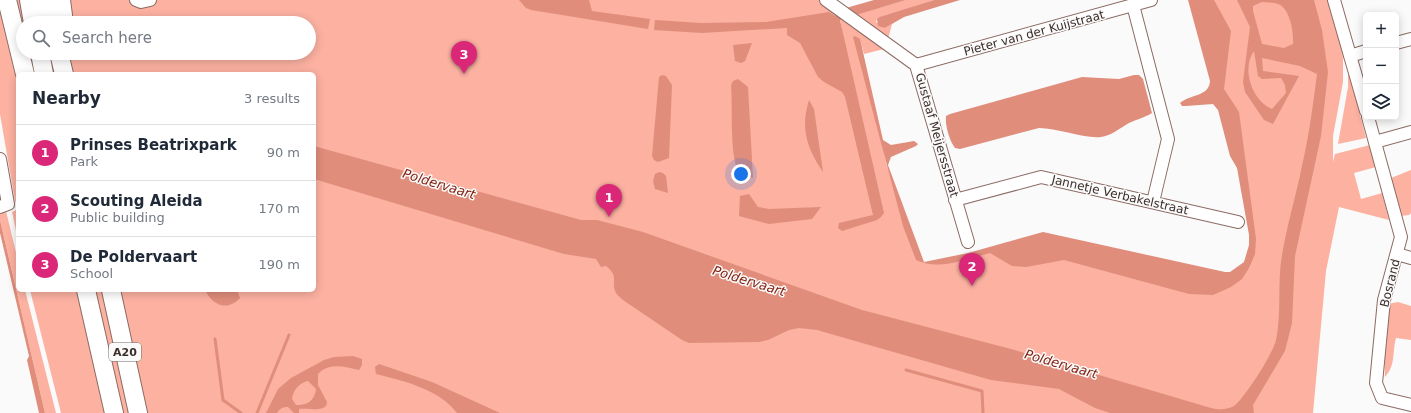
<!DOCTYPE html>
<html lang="en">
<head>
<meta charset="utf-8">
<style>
	body { margin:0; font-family:"DejaVu Sans",sans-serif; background:#f6f6f7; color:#1f2937 }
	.controls { position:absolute; right:12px; top:12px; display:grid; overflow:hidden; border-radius:6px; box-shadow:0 2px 10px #0003 }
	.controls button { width:36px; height:36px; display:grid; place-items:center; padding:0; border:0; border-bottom:1px solid #e0e1e3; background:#fff; color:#1f2937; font:20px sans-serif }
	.you { position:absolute; left:741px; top:174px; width:14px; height:14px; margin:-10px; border:3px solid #fff; border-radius:50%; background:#1a73e8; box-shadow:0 0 0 6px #1a73e833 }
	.badge { display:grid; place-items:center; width:26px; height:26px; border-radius:50%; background:#db2777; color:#fff; font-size:13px; font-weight:700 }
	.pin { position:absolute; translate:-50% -33px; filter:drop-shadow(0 1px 2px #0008) }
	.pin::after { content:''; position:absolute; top:21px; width:14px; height:12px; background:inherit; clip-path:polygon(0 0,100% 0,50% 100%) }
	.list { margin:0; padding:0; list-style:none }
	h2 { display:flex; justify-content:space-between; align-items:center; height:52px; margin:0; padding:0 16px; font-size:17px }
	h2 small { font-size:13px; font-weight:400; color:#747a83 }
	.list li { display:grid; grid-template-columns:26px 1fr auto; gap:12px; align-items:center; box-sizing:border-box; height:56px; padding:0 16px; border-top:1px solid #e0e1e3 }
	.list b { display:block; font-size:15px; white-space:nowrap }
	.list p { margin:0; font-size:13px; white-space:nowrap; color:#747a83 }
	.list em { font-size:13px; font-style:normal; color:#747a83 }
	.icon { flex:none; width:22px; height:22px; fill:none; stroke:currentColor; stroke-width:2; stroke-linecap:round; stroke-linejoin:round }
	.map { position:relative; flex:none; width:1411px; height:413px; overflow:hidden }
	.search { position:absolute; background:#fff; box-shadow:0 2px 10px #0003; left:16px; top:16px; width:300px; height:44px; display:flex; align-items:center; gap:10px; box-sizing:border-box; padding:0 14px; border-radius:22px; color:#747a83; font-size:15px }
	.panel { position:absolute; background:#fff; box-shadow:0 2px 10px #0003; left:16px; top:72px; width:300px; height:220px; border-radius:6px }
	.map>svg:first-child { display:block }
	.green { fill:#fcb1a1; fill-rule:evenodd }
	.water { fill:#e08d7c; fill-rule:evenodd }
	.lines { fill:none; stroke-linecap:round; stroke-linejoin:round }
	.stream { stroke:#e08d7c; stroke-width:3 }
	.minor-casing { stroke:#8c6b64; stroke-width:14 }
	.highway-casing { stroke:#8c6b64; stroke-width:20 }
	.minor { stroke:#fff; stroke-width:12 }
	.highway { stroke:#fff; stroke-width:18 }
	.labels { text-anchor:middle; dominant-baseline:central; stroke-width:3; stroke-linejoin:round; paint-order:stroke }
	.shield { fill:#fafafa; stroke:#746a68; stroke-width:1 }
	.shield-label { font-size:11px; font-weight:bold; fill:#3b2d2a }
	.street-label { font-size:12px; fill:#3b2d2a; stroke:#fafafa }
	.water-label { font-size:13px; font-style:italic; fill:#832211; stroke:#fafafa }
</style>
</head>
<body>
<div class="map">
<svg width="1411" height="413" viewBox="0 0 1411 413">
	<rect width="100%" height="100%" fill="#fafafa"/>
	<path class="green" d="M0,0H839L832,2L843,36L840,19L849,24L884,49L864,54L860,39L886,163L919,259L924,263L934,262L1047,235L1236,276L1250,253L1251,227L1236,150L1191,0H1329L1340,40L1343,58V82L1333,136V162L1335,154L1370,145L1376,167L1354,173L1361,199L1382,193L1389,220L1339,207L1326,271L1313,413H61L30,290H314V74H18V206L15,201L0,114ZM23,23H309V53H23Z
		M906,0H934L877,19L876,22L885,28L892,24L888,39L854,15Z
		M1348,68L1366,138L1338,144L1348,87Z
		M1411,170V213L1409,215L1401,216L1391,178Z
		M18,209V240L12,212Z
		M6,211L18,261V290H25L56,413H45L0,220V214Z
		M1398,302L1411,306V340L1396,338C1392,352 1396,365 1385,377L1384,347L1388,304Z"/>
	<path class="water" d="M519,0H589L592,11L650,19L648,29L531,10L526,8Z
		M874,0H906L856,15L854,13L840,20L884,213L881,217L877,220L842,231L838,228L839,223L873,215L845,97L842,92L824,82L818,77L800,43L787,35V28L702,33L654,30L655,20L701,23L766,22L829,12L835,16L849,10L846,8Z
		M934,0H960L904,17L885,28L878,26L877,19L880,17Z
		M1188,0H1214L1231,31L1224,89L1239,112L1256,239L1255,254L1249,268L1242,279L1231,287L1213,295L1189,294L1064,260L1026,267L1012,266L990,253C966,259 939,271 916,260L903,226L853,37L855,36L860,39L883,140L891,145L914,141L918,144L916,146L891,157L888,165L924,262L968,253L1043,232L1225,272H1230L1244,262L1249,245V235L1237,168L1230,156L1218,110L1213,104L1186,106H1182L1180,103C1190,94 1209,97 1210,81Z
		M1237,0H1314L1322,30L1328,72L1321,136L1295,256L1292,323L1285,351L1253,405L1254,413H1110L1095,408L1059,389L991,380L817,330L799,328L789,330L768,340L759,342L689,343L682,340L623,300C621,298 617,295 616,293C610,281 620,277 606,266L601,267L596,259L564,254L314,179V146L581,220H597L643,232L862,310L1011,349L1211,408C1219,410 1226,410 1234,406C1244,399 1274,352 1276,340C1282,312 1277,283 1282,255C1287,225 1296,196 1302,166C1309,136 1313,105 1317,74L1300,66L1262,58L1263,71L1299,76L1273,124L1264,120L1245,92L1243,82L1250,27ZM1262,2C1266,3 1273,2 1278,4C1290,8 1294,33 1293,44L1284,48L1262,44L1253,11V6ZM1254,51L1258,76L1262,79L1281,78L1285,85L1286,93L1272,109C1252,101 1241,69 1254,51Z
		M752,43L745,61L741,63L735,61L733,45Z
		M662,75L666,76L672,85L669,158L658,162L654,160L652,156L659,77Z
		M1134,75H1139L1143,79L1152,113C1144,118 1137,119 1129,123C1120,128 1111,136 1101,137C1084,139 1058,128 1039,128L960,149L955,148C949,140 945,125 946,116L950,114L1082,77L1119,79Z
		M738,79L748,87L753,178C748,177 743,176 739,172C729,157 733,104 731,85L733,81Z
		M809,100L814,109L823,172C807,148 800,129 809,100Z
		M659,172L663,173L666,176L668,193L655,189L653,181L655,174Z
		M749,194L758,207L769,209L821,207L812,219L769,224L739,216L740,196Z
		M0,220L45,413H39L27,360L29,356L0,233Z
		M205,290H237L240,298C227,312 212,305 205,290Z
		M353,356L362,359V365L359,370C345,367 329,362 318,374V385L327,402C327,413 307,408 299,409V413H294L288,407C283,407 280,408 277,413H266L278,389L291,378L324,360L334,357ZM308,381L316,389C315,400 307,406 296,405L292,399C293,390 299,383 308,381Z
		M379,364L432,382L500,413H457C439,389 404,381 376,374L375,367Z"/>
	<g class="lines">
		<path class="stream" d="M215,339L223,400L241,413
			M906,370L982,391L983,413
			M257,413L289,335"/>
		<g class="minor-casing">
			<path id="minor" d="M136,0L141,2L150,0
				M826,0L916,65L968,242
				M1334,0L1366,111
				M1133,5L1168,139L1153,202
				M1396,43L1411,39
				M1350,56L1366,51
				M916,65L1151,0
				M1368,117L1401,237L1384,300L1376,383L1382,398L1411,405
				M1375,142L1411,132
				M0,159L8,204L0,207
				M955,200L1041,177L1238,222
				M1397,254L1411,258"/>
		</g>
		<g class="highway-casing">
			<path id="highway" d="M7,0L25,74
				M29,0L33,23
				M46,0L52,23
				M61,0L64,23
				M40,53L44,74
				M59,53L64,74
				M86,290L114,413
				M111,290L138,413"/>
		</g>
		<use href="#minor" class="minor"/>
		<use href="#highway" class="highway"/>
	</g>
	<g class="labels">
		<rect class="shield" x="109" y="343" width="32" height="18" rx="3"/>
		<g class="shield-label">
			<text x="125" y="352">A20</text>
		</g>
		<g class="street-label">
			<text transform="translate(1034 33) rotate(-15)">Pieter van der Kuijstraat</text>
			<text transform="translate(937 135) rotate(74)">Gustaaf Meijersstraat</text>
			<text transform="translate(1120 195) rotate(13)">Jannetje Verbakelstraat</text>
			<text transform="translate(1390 283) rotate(-76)">Bosrand</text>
		</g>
		<g class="water-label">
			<text transform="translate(439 184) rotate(17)">Poldervaart</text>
			<text transform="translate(749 281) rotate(17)">Poldervaart</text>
			<text transform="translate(1061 364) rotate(16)">Poldervaart</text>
		</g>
	</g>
</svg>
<div class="controls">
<button>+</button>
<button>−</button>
<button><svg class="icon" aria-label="layers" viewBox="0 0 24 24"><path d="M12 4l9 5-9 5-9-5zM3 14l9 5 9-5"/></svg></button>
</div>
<div class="you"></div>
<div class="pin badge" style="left:609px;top:217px">1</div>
<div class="pin badge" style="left:972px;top:286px">2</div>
<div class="pin badge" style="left:464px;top:74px">3</div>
<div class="search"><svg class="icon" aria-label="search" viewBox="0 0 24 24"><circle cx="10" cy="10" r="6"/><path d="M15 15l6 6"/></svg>Search here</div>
<section class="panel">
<h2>Nearby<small>3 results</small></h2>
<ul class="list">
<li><span class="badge">1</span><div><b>Prinses Beatrixpark</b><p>Park</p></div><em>90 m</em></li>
<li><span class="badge">2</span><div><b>Scouting Aleida</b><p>Public building</p></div><em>170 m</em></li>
<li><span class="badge">3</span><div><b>De Poldervaart</b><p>School</p></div><em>190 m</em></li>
</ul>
</section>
</div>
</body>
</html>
